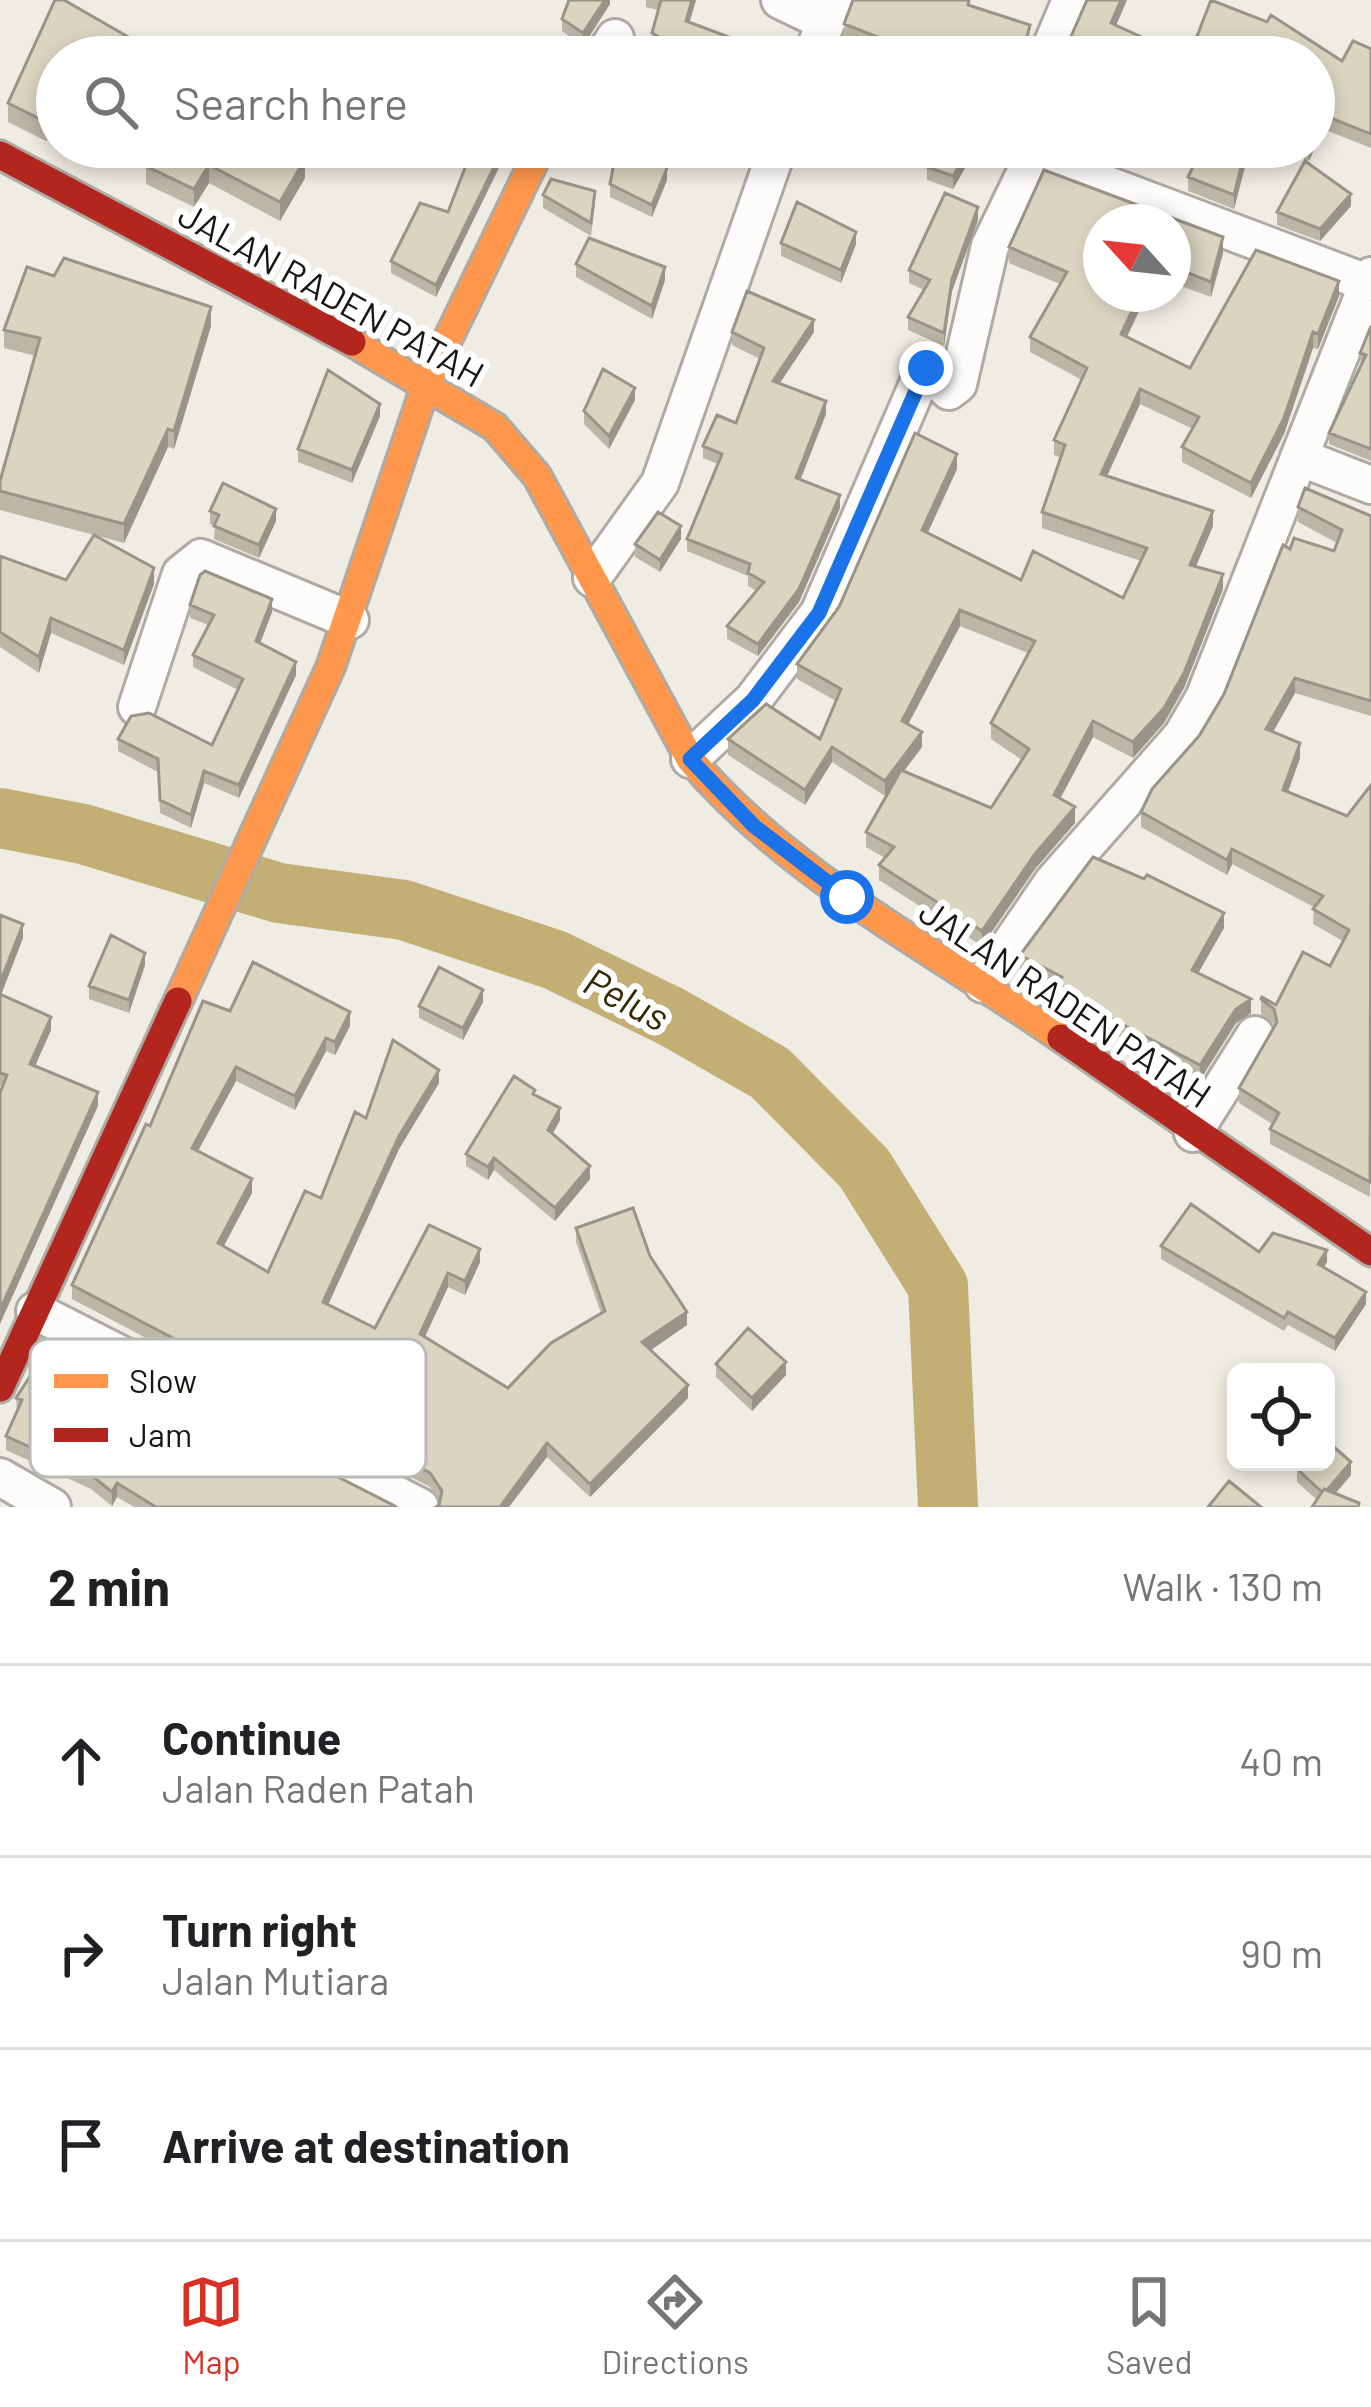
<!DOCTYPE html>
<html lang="en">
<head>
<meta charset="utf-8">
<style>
	body { margin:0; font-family:Barlow,sans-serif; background:#f2f2f2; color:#202124 }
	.controls { position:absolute; right:36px; bottom:36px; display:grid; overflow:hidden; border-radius:18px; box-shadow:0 6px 18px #0003 }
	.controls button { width:108px; height:108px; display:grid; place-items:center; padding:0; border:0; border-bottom:3px solid #e0e0e0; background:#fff; color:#202124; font:60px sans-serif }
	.compass { position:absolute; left:1083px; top:204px; width:108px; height:108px; border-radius:50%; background:#fff; box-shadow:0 6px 18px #0003; rotate:297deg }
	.stop { position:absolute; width:36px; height:36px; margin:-27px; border:9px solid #1a73e8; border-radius:50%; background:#fff }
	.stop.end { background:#1a73e8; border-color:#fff; box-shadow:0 3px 12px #0008 }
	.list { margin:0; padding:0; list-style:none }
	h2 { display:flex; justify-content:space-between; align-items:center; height:156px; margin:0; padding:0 48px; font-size:51px }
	h2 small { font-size:39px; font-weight:400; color:#757577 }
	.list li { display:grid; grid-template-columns:78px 1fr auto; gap:36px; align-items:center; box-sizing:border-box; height:192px; padding:0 48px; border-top:3px solid #e0e0e0 }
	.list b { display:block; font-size:45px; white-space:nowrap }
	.list p { margin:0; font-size:39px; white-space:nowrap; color:#757577 }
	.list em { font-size:39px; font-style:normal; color:#757577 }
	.icon { flex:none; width:66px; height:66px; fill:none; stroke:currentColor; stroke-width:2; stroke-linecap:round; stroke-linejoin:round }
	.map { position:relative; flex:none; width:1371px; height:1507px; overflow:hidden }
	.search { position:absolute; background:#fff; box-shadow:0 6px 18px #0003; left:36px; right:36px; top:36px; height:132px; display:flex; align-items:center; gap:30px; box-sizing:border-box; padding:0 42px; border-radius:66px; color:#757577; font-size:45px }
	.sheet { height:732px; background:#fff }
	nav { display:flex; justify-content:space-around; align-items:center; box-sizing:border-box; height:168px; border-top:3px solid #e0e0e0; background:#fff; font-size:33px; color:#757577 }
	nav a { display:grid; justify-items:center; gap:6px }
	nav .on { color:#d93025 }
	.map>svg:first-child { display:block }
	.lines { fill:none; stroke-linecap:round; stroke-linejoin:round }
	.river { stroke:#c3ae74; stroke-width:60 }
	.street-casing { stroke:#adaba4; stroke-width:42 }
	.slow-casing { stroke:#adaba4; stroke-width:33 }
	.jam-casing { stroke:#adaba4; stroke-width:33 }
	.street { stroke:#fdfcfb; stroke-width:36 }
	.slow { stroke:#ff974d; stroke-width:27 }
	.jam { stroke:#b3261e; stroke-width:27 }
	.wall { fill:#bcb6a6; fill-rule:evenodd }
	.shaded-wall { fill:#999487 }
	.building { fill:#dbd4c1; stroke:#999487; stroke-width:3 }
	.route { stroke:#1a73e8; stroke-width:15 }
	.labels { text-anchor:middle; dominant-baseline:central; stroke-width:12; stroke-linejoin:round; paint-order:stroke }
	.street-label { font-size:36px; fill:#171510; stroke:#fff }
	.water-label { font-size:39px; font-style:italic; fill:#352804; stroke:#fff }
	.key { fill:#fff; stroke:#b9b9b7; stroke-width:3 }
	.key-label { font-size:33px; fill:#171510 }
</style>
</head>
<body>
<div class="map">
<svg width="1371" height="1507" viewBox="0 0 1371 1507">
	<rect width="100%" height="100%" fill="#efece3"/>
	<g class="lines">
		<path class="river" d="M0,818L83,834L279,893L404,910L555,960L672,1017L770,1073L864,1168L938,1286L948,1507"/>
		<g class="street-casing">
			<path id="street" d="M780,0L826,22
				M603,57L615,38
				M811,57L836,0
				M1047,57L1071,0
				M1007,147L1367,283
				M1299,457L1371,485
				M592,578L660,483L778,147
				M137,707L181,574L201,558L350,620
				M690,759L753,700L819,613L925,368L949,391L958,384L990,246L1034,155
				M983,984L1053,882L1182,736L1204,698L1371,276
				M1193,1133L1255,1035
				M35,1311L420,1507
				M0,1477L52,1507"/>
		</g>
		<g class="slow-casing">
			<path id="slow" d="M352,342L495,427L537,476L690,759C790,877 936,951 1061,1038
				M178,1001L331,666L427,382L541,147"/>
		</g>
		<g class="jam-casing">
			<path id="jam" d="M0,155L352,342
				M1061,1038L1371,1252
				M0,1388L178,1001"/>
		</g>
		<use href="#street" class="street"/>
		<use href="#slow" class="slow"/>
		<use href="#jam" class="jam"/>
	</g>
	<path class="wall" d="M610,0V4L583,46L562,31V19Z
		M646,0H696L689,23L745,55V57H672L652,46V33L658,10L646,7Z
		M1211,0L1342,61L1371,49V148L1323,129L1309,161L1277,147H1314V57H1189Z
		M971,6L1030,39L1027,50L1030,57H896L844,38V24Z
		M57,57V130L54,129L46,141L8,122V103Z
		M137,147H279L305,178L280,221L209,183L194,207L146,184V166L151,155Z
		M473,147H509L436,297L391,273V261L448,212Z
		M936,147H977L953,189L927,180V167Z
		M1164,147H1249L1234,209L1188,191V177L1197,159Z
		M1044,170L1223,237V253L1211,297L1173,283V222H1101V294H1147L1127,337L1190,368L1256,250L1339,281V296L1318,349L1313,348L1284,434L1251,498L1182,462V447L1193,429L1140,404L1107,476L1213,511V526L1196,566L1223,574V589L1184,688L1164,723L1133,758L1093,737L1060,799L1075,807V823L1035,869L982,946L879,880V865L885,858L866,847V832L891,788L885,796L832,762L805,805L728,755V739L766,704L820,739L836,701L797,679V664L839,607L915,433L957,454V469L928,532L1021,580L1033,551L1123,598L1141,561L1042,528V512L1061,458L1054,455V440L1082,380L1030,352V337L1060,284L1009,263V247ZM960,626L1028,653L991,723V739L1022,760L991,808L904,771L922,747V732L908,724Z
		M667,180L652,217L610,197V184Z
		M543,195L595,203L591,236L543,208Z
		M1351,206L1320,241L1277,225V212Z
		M978,220L952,291L944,346L908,330V317L924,290L909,283V270Z
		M781,243L856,244L841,283L781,256Z
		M576,264L665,280L652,319L576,277Z
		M211,326L174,449L168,447L124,543L0,510V481L36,356L4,348V330Z
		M1371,326V461L1329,444V433L1361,365L1360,353Z
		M732,332H814L780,383L826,414L800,480L840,508L799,602L758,656L727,639V626L757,591L748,586V576L687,551V539L718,464L703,458V446L736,423L760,359L732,345Z
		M635,400L609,449L584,424V411Z
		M380,416L352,483L298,462V449Z
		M1298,507L1371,516V716L1295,693L1273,732L1300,758L1288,792L1347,816L1371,785L1370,1197L1270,1144V1129L1272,1124L1239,1103V1088L1275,1026L1274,1024L1261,1014V999L1276,1005L1330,966L1343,941L1313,924L1314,907L1232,864L1227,875L1141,827V812L1199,736L1224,694L1290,549L1334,551L1337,543L1298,522Z
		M210,511L276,521L259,558L214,539L215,526L210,524Z
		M681,539L660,572L635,557V544Z
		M0,556L66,580L154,584L124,665L51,633L39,673L0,647Z
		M190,605L272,612L260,643L296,675L239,798L204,783L191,828L160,813L158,772L118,751V739L212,745L238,690L193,667V655L208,625L190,618Z
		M0,915L23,938L1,995L51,1030L35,1066L98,1106L0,1086Z
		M1224,928L1198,973L1251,1013L1236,1023L1200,1080L1099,1026L1058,998V989L1020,970V955Z
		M145,965L129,1013L89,999V986Z
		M483,1002L463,1040L419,1018V1006Z
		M230,1011L350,1026L335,1055L326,1051L295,1110L236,1081L198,1151L252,1193L223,1246L268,1272L321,1198L366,1118L439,1083L399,1149L328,1305L375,1328L429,1225L480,1262L465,1295L448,1287L425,1337L508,1388L601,1313L576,1242V1228L650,1256L687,1325L651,1350L688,1398L590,1497L547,1457L439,1505L440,1501L430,1487L72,1299V1285L150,1126Z
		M535,1095L560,1120L552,1134L590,1179L555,1221L494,1170L488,1180L466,1166V1154Z
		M1161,1246L1259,1252L1327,1262L1324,1267L1366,1304L1335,1351L1288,1325L1284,1331L1161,1259Z
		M716,1364L786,1375L752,1411L716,1377Z
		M16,1398L98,1415L92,1427L139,1446L397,1507H134L117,1497L112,1506L91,1489L6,1450V1436L17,1411Z
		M1297,1469L1351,1475L1336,1493L1359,1507L1317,1500L1297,1482Z"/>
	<path class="shaded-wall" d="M605,0H610V4L583,46V33Z
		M692,0H696L686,34V21Z
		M1121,0H1127L1111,37V23Z
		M54,110V129L46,141V122Z
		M1323,115V129L1309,161V147H1314V135Z
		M504,147H509L436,297V285Z
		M970,147H977L953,189V176Z
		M1246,147H1249V152L1234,209V195Z
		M305,159V178L280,221V202Z
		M209,165V183L194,207V189Z
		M667,168V180L652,217V205Z
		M1351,194V206L1320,241V229Z
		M978,207V220L952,291L944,346V333L952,279Z
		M856,232V244L841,283V270Z
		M1223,237V253L1211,297V282Z
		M665,267V280L652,319V306Z
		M1339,281V296L1318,349V334Z
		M1140,294H1147L1121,349V334Z
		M211,307V326L174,449V431Z
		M814,320V332L773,393V381Z
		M1313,332V348L1284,434L1251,498V483Z
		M635,388V400L609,449V436Z
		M1140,389V404L1101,489V474Z
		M826,401V414L796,491V478Z
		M380,404V416L352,483V470Z
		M168,429V447L124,543V524Z
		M957,454V469L922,545V530Z
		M840,495V508L799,602L758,656V644Z
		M276,509V521L259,558V545Z
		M1213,511V526L1190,580V565Z
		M681,526V539L660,572V560Z
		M154,568V584L124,665V650Z
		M1223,574V589L1184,688L1164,723L1133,758V742Z
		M272,599V612L256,654V641Z
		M960,610V626L902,736V721Z
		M51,618V633L39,673V657Z
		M296,662V675L239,798V785Z
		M1295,678V693L1266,744V729Z
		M1093,721V737L1054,810V795Z
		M922,732V747L885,796V781Z
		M1300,743V758L1283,805V790Z
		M832,747V762L805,805V790Z
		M204,771V783L191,828V815Z
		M1075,807V823L1035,869L982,946V931L1035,854Z
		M1232,849V864L1227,875V860Z
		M1224,913V928L1192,984V970Z
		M23,924V938L0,997V983Z
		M145,953V965L129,1013V1000Z
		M483,990V1002L463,1040V1028Z
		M1251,999V1013L1236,1023L1200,1080V1065L1236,1009Z
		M350,1012V1026L335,1055V1042Z
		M51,1017V1030L30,1077V1064Z
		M326,1038V1051L295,1110V1096Z
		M236,1067V1081L192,1162V1148Z
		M439,1070V1083L399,1149L323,1316V1302L399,1136Z
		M98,1092V1106L0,1324V1310Z
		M560,1108V1120L548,1143V1130Z
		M494,1158V1170L488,1180V1167Z
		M590,1166V1179L555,1221V1208Z
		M252,1179V1193L218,1257V1243Z
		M480,1249V1262L465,1295V1281Z
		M1327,1250V1262L1318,1277V1264Z
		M448,1273V1287L420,1347V1334Z
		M1366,1292V1304L1335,1351V1338Z
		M687,1312V1325L642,1356V1342Z
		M786,1362V1375L752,1411V1398Z
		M688,1385V1398L590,1497V1484Z
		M98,1401V1415L86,1438V1425Z
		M547,1443V1457L509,1507H500Z
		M1351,1462V1475L1324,1506V1494Z
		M117,1483V1497L112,1506V1492Z"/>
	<path class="building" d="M55,0H64L163,57H57V111L54,110L46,122L8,103Z
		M569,0H605L583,33L562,19Z
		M661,0H692L686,21L745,43L738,57H694L652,33Z
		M853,0H969L968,5L1030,25L1025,45L1030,57H954L945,51L890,42L844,24Z
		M1087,0H1121L1111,23L1185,57H1062Z
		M1211,0L1267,22L1271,15L1342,61L1353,41L1371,49V134L1323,115L1314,135V57H1248L1236,47L1231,57H1189Z
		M155,147H279L305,159L280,202L209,165L194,189L146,166Z
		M473,147H504L436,285L391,261L420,203L448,212Z
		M617,147H628L667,168L652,205L610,184Z
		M936,147H970L953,176L927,167Z
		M1202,147H1246L1234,195L1188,177Z
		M1305,161L1351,194L1320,229L1277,212Z
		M1044,170L1223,237L1211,282L1173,267V222H1101V294H1140L1121,334L1190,368L1256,250L1339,281L1318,334L1313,332L1284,418L1251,483L1182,447L1199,417L1140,389L1101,474L1213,511L1190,565L1223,574L1184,673L1164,708L1133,742L1093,721L1054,795L1075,807L1035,854L982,931L879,865L894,847L866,832L901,770L991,808L1029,749L991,723L1035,641L960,610L902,721L922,732L885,781L832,747L805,790L728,739L766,704L820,739L841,689L797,664L839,607L915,433L957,454L922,530L1021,580L1033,551L1123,598L1147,548L1042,512L1065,445L1054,440L1087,368L1030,337L1067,272L1009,247Z
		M551,179L595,191L591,223L543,195Z
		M945,193L978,207L952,279L944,333L908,317L930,280L909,270Z
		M797,202L856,232L841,270L781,243Z
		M589,238L665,267L652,306L576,264Z
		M64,258L211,307L174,431L168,429L124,524L0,491V481L40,338L4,330L27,267L54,276Z
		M747,291L814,320L773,381L826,401L796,478L840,495L799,589L758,644L727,626L764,582L748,573L750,564L687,539L722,454L703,446L717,415L736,423L764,348L732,332Z
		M1371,326V449L1329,433L1366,355L1360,353Z
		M603,369L635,388L609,436L584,411Z
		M328,370L380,404L352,470L298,449Z
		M223,483L276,509L259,545L214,526L219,515L210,511Z
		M1305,488L1371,516V701L1295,678L1266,729L1300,743L1283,790L1347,816L1371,785L1370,1182L1270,1129L1279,1113L1239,1088L1277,1022L1274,1009L1261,999L1262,997L1276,1005L1303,952L1330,966L1349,930L1313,909L1323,896L1232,849L1227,860L1141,812L1152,789L1199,736L1224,694L1283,545L1290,549L1294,538L1334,551L1342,530L1298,507Z
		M658,512L681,526L660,560L635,544Z
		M94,535L154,568L124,650L51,618L39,657L0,632V556L66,580Z
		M205,571L272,599L256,641L296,662L239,785L204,771L191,815L160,800L158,759L118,739L131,716L149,713L212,745L243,679L193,655L214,615L190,605L200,575Z
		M1093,857L1144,879L1147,875L1224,913L1192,970L1251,999L1236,1009L1200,1065L1099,1012L1058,983L1062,977L1020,955Z
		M0,915L23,924L0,983Z
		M111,935L145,953L129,1000L89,986Z
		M253,962L350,1012L335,1042L326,1038L295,1096L236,1067L192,1148L252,1179L218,1243L268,1272L305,1191L321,1198L355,1112L366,1118L393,1040L439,1070L399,1136L323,1302L375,1328L429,1225L480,1249L465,1281L448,1273L420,1334L508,1388L551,1343L605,1311L576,1228L633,1208L650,1256L687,1312L642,1342L688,1385L590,1484L547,1443L500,1507H436L439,1505L442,1491L430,1473L72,1285L146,1124L150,1126L203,1001L230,1011Z
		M439,967L483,990L463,1028L419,1006Z
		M0,994L51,1017L30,1064L98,1092L0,1310V1093L7,1075L0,1073Z
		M514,1076L535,1090L533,1094L560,1108L548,1130L590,1166L555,1208L494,1158L488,1167L466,1154Z
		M1191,1204L1259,1252L1273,1233L1327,1250L1318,1264L1366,1292L1335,1338L1288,1312L1284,1318L1161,1246Z
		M748,1328L786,1362L752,1398L716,1364Z
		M33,1372L98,1401L86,1425L139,1446L166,1389L397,1507H156L117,1483L112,1492L91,1475L6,1436L22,1400L16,1398Z
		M1326,1440L1351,1462L1327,1490L1324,1489L1322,1492L1297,1469L1302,1462H1326Z
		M1229,1481L1261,1507H1208Z
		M1324,1489L1359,1503L1358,1507H1312Z"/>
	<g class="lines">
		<path class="route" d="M847,897L754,826L690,759L753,700L819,613L926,368"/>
	</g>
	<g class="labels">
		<g class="street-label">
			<text transform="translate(332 293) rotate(29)">JALAN RADEN PATAH</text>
			<text transform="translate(1066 1002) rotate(34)">JALAN RADEN PATAH</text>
		</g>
		<g class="water-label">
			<text transform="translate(627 998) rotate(28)">Pelus</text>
		</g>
	</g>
	<rect x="30" y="1339" width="396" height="138" rx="18" class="key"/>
	<rect x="54" y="1374" width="54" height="14" fill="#ff974d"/>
	<rect x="54" y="1428" width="54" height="14" fill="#b3261e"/>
	<g class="key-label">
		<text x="129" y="1393">Slow</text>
		<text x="129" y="1447">Jam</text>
	</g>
</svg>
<div class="controls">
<button><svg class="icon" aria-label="locate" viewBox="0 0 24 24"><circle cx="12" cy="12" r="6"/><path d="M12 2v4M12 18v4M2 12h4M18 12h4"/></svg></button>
</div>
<svg class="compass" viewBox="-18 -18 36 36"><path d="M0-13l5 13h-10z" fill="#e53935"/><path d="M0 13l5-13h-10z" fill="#757577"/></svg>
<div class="stop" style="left:847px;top:897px"></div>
<div class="stop end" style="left:926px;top:368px"></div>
<div class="search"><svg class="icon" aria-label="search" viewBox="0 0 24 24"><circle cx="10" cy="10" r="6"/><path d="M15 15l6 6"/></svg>Search here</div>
</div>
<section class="sheet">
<h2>2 min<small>Walk · 130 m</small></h2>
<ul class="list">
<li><svg class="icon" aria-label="ahead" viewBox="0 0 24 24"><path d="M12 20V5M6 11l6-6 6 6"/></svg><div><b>Continue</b><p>Jalan Raden Patah</p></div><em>40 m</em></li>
<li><svg class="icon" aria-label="right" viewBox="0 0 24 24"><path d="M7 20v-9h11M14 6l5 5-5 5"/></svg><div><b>Turn right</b><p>Jalan Mutiara</p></div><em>90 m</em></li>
<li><svg class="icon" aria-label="arrive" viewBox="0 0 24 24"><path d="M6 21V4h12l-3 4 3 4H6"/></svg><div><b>Arrive at destination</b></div></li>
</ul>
</section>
<nav>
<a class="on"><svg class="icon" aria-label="map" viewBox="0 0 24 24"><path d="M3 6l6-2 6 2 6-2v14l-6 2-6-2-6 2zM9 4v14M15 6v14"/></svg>Map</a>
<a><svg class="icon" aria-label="directions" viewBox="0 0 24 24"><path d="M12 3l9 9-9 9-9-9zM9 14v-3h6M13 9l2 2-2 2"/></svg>Directions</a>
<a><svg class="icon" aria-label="saved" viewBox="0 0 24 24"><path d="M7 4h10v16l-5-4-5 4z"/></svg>Saved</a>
</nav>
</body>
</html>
